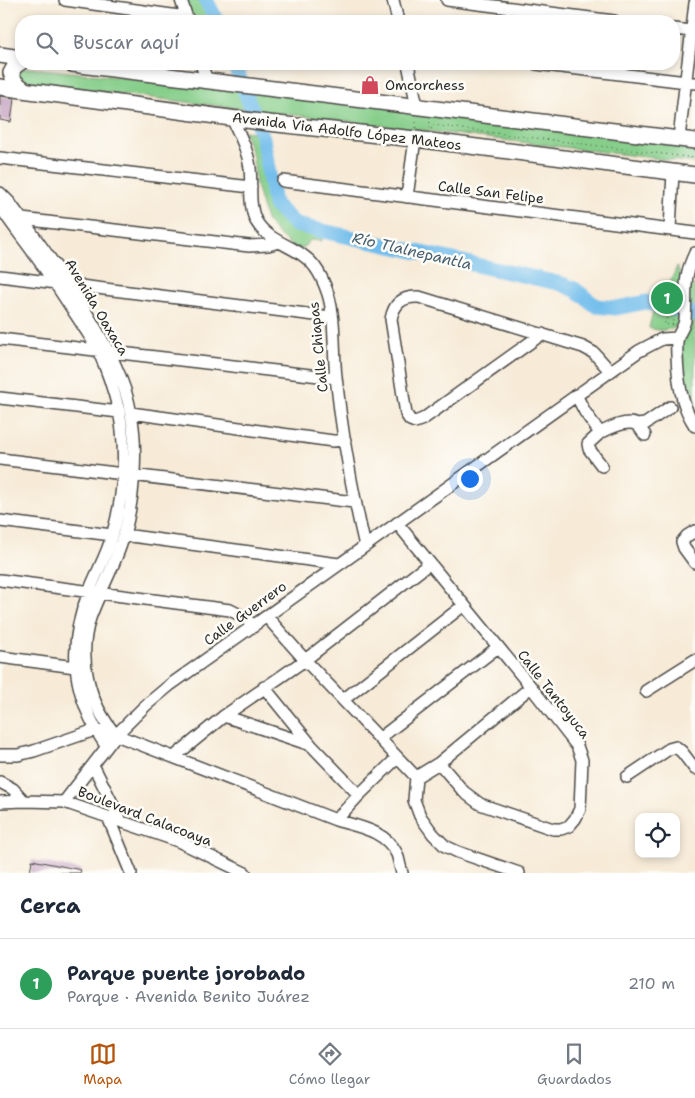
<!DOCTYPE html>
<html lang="es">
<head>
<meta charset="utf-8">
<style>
	body { margin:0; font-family:"Shantell Sans",sans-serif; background:#f2f2f3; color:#1f2937 }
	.controls { position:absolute; right:15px; bottom:15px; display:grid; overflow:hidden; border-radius:10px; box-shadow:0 2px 8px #0003 }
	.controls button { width:45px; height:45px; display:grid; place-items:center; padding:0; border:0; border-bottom:1px solid #e0e1e3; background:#fff; color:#1f2937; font:25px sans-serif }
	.you { position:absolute; left:469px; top:478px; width:18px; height:18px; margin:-12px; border:4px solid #fff; border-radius:50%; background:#1a73e8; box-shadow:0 0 0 8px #1a73e833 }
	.badge { display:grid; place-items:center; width:32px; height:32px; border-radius:50%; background:#b45309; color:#fff; font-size:16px; font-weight:700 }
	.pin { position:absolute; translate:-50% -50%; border:2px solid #fff; box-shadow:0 1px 5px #0006 }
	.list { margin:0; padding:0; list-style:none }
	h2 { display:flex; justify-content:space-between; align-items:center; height:65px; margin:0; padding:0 20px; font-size:21px }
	h2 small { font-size:16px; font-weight:400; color:#747a83 }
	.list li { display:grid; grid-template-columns:32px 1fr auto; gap:15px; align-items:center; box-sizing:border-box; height:90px; padding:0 20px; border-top:1px solid #e0e1e3 }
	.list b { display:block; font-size:19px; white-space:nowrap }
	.list p { margin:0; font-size:16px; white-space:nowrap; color:#747a83 }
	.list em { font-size:16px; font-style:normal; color:#747a83 }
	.icon { flex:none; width:28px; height:28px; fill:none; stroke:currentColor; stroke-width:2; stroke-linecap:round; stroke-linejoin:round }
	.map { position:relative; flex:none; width:695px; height:873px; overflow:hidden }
	.search { position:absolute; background:#fff; box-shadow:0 2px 8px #0003; left:15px; right:15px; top:15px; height:55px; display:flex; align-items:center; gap:12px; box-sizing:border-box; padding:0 18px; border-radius:20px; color:#747a83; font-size:19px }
	.sheet { height:155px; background:#fff }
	nav { display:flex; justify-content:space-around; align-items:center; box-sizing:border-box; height:70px; border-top:1px solid #e0e1e3; background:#fff; font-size:14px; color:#747a83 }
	nav a { display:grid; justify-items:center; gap:2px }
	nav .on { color:#b45309 }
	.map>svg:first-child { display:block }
	.green { fill:#86ce8a; stroke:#587c5a }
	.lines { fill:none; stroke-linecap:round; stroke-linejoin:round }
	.river { stroke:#72beec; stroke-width:15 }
	.building { fill:#c19bbf }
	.minor-casing { stroke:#4a4845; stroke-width:14 }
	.major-casing { stroke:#4a4845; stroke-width:18 }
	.path { stroke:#4a4845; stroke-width:1; stroke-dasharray:1 4; stroke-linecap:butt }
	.minor { stroke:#fff; stroke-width:11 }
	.major { stroke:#fff; stroke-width:15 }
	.labels { text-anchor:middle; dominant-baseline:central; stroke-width:5; stroke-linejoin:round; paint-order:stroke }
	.poi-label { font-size:14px; fill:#2b2b2b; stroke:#fdfcf7; text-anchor:start }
	.street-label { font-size:14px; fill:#2b2b2b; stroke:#fdfcf7 }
	.water-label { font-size:15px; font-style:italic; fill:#445e6f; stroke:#fdfcf7 }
</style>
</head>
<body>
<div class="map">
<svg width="695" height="873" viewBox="0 0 695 873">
	<rect width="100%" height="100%" fill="#fdfcf7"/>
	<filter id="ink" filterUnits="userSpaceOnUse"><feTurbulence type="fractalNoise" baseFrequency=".02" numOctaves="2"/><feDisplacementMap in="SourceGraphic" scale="10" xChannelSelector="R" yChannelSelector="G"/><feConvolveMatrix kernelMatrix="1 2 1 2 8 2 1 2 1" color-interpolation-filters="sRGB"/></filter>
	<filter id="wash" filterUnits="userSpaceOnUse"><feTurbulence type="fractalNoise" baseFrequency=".0096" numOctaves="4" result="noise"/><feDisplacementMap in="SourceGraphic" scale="20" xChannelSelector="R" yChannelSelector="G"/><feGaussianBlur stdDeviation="1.12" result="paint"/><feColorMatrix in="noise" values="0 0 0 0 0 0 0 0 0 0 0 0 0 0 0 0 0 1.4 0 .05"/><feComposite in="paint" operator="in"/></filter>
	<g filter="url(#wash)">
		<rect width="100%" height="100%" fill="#f7ebd8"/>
		<path class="green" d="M183,0H201L211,21H191Z
			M31,68L417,108L695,147V163L36,84L17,76L18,70Z
			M244,131L255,132L258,137L271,208L290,226L323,237L321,241L310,240L301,250L293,247L276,232L266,220L256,185L253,157Z
			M677,267L682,280L674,312L682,324C672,330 661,332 649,328L658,292L665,293Z
			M686,283L695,286V418L685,400L680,334Z"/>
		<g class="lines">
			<path class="river" d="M206,0L217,21
				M234,64L263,138L274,204L296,225L562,284L576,290L596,306L616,308L646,302L695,314"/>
		</g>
		<g id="blocks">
			<path class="building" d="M0,96L14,98L11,122L0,120Z
				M32,860L81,870L80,873H30Z"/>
		</g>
	</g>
	<g filter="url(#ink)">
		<use href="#blocks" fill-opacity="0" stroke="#4a4845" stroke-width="1"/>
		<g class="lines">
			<g class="minor-casing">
				<path id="minor" d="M65,0L186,17
					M181,0L188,21
					M393,0L398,21
					M447,0L614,21
					M674,29L691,31
					M201,64L207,80
					M408,64L417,106
					M536,64L695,83
					M232,118C239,134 248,150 250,168C252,185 248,205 256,221C269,244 300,246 315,267C321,275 325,285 328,294C336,320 333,351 336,377C342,434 352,491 365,546
					M679,138L695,3
					M0,158L251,187
					M283,181L695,233
					M0,193L9,202C37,240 65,277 89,317C107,347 125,379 131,414C138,450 134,502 123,538C115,566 100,590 90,618C77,658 89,704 116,735
					M407,197L415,139
					M0,206C10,223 24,239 35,255C51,277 66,299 80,321C86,331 93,340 98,350C107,369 114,391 119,411C127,451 124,497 112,536C107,555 96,573 89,592C66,648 73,696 106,746
					M22,219L249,246L268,245L279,242
					M670,229L673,172
					M695,253C682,280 687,291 685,320C684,327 680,331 678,337C676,343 677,351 677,356C678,381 681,405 695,426
					M0,276L331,317
					M542,334L423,419L415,422L410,420L406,414L391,319C394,303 403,296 419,297L583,347L594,353L610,371
					M0,339L336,378
					M576,395L585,412L600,433L588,444L589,449L602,466
					M0,398L119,412
					M131,413L333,441L345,440
					M637,425L645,424L670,407
					M600,433C610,428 627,419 637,425C640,427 643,433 645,435
					M0,459L354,502
					M0,521L112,535
					M397,523L531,687L577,746L582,760L580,809L575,819L569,826L561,829H553L480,804L464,792L439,763
					M695,531L687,536L682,542L684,548L695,563
					M124,535L339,564
					M0,580L230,610L246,618L253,627
					M267,617L305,660L416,777
					M0,657L75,667
					M264,687L311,745L359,795
					M646,691L695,660
					M343,700L464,605
					M224,716L311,745
					M380,738L498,647
					M0,755H18L34,751L95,730L116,735L336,820C359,827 385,830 397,854C399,860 400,867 402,873
					M174,757L224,716L305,660L430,563
					M93,765L121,821
					M416,777L414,800L420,816L433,834L445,846L458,852L519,873
					M416,777L439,763L531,687
					M627,777L669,749L676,747L682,752L695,769
					M0,782L13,789L24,801
					M0,802L24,801L64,802L178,841L245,873
					M64,802L116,735L145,706L170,685L639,351L662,339L678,338
					M108,817L131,873
					M336,820L359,795L397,758"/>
			</g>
			<g class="major-casing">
				<path id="major" d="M0,55L21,58
					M21,62L15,66L11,73L15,82L25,90
					M72,64L695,141
					M0,87L268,123L415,139L695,175"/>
			</g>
			<path class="path" d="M416,128V119
				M429,128L430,120
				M431,129L432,125L695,158
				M672,291L670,314L674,324L670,325L664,324L667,320C664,308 671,295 675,284"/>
			<use href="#minor" class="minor"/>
			<use href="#major" class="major"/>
		</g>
	</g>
	<defs>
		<g id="shop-bare" transform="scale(1.5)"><path d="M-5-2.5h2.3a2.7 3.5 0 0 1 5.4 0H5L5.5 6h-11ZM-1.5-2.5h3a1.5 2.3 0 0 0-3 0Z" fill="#d1495b" stroke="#fdfcf7" stroke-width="2.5" paint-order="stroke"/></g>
	</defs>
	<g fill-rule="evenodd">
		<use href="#shop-bare" x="370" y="85"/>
	</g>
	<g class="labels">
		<g class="poi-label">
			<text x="385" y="85">Omcorchess</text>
		</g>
		<g class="street-label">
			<text transform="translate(347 131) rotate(7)">Avenida Via Adolfo López Mateos</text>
			<text transform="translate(491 192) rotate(7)">Calle San Felipe</text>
			<text transform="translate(97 307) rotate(59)">Avenida Oaxaca</text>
			<text transform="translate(318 347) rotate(-96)">Calle Chiapas</text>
			<text transform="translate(245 613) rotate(-36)">Calle Guerrero</text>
			<text transform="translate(554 694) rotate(52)">Calle Tantoyuca</text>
			<text transform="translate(145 816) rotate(21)">Boulevard Calacoaya</text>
		</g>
		<g class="water-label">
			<text transform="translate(412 251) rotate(13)">Río Tlalnepantla</text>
		</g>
	</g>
</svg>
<div class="controls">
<button><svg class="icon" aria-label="locate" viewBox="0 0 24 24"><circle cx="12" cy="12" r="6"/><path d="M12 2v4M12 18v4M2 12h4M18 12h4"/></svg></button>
</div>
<div class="you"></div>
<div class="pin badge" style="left:667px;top:298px;background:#2e9e5b">1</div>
<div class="search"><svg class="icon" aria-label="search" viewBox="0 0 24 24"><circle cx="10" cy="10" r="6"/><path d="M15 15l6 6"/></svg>Buscar aquí</div>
</div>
<section class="sheet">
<h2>Cerca<small></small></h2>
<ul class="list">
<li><span class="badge" style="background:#2e9e5b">1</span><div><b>Parque puente jorobado</b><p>Parque · Avenida Benito Juárez</p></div><em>210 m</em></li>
</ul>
</section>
<nav>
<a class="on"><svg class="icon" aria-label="map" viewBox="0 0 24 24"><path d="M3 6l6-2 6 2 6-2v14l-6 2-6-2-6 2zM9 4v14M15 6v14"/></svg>Mapa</a>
<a><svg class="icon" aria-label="directions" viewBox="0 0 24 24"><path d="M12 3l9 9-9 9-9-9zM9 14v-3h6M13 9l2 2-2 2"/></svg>Cómo llegar</a>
<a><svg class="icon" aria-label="saved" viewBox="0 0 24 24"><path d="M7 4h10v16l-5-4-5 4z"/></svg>Guardados</a>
</nav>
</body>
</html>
